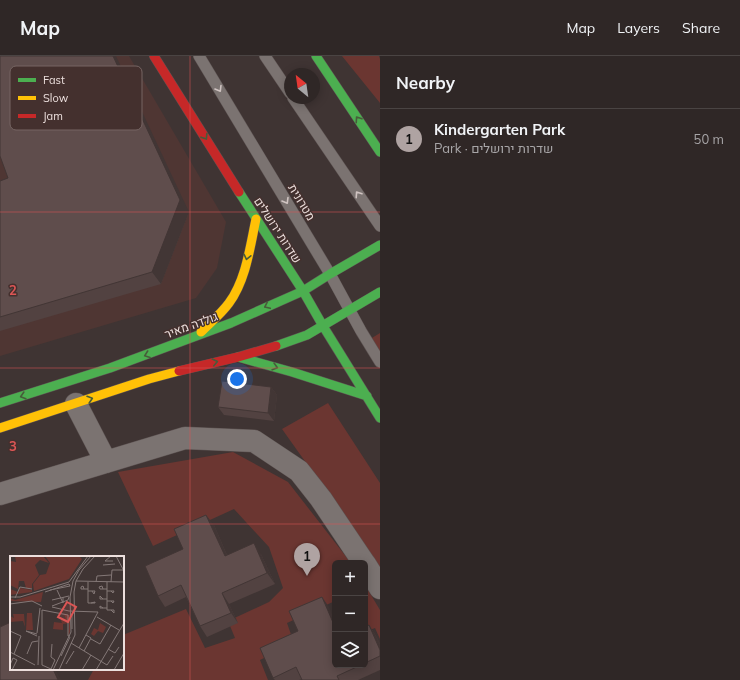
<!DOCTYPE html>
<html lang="en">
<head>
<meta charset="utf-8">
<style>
	body { margin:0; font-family:Mulish,Heebo,sans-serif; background:#3b3332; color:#f1f3f6 }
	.controls { position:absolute; right:12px; bottom:12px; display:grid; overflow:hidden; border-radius:6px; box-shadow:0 2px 10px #0003 }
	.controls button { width:36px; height:36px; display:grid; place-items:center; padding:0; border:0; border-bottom:1px solid #4a4443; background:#2f2726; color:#f1f3f6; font:20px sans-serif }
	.compass { position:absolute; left:284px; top:12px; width:36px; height:36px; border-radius:50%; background:#2f2726; box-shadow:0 2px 10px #0003; rotate:331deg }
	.you { position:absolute; left:237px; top:323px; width:14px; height:14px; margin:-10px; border:3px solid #fff; border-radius:50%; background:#1a73e8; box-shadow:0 0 0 6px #1a73e833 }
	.badge { display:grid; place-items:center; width:26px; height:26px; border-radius:50%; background:#afa3a2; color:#111; font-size:13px; font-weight:700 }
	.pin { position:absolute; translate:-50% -33px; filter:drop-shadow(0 1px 2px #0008) }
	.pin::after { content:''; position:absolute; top:21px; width:14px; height:12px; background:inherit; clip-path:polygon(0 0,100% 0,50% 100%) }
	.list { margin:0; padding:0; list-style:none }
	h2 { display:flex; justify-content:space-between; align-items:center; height:52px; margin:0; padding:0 16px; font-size:17px }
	h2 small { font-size:13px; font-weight:400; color:#a7a5a7 }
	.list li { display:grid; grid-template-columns:26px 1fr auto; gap:12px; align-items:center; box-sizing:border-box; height:60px; padding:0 16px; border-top:1px solid #4a4443 }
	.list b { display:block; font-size:15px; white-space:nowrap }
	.list p { margin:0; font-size:13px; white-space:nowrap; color:#a7a5a7 }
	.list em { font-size:13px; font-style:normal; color:#a7a5a7 }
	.icon { flex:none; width:22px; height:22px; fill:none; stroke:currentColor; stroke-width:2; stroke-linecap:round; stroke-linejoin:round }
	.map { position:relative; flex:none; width:380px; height:624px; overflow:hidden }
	header { display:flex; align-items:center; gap:24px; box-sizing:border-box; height:56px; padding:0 20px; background:#2f2726; border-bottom:1px solid #4a4443 }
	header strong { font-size:19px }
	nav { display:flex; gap:22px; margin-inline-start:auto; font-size:14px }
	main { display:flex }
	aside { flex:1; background:#2f2726 }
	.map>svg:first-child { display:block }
	.built { fill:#4f3633 }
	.green { fill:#6b3631 }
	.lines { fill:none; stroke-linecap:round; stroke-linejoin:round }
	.lane-casing { stroke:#5d5352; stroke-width:12 }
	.street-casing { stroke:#5d5352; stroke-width:23 }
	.fast-casing { stroke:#5d5352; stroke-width:10 }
	.slow-casing { stroke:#5d5352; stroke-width:10 }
	.jam-casing { stroke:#5d5352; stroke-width:10 }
	.lane { stroke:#7b7371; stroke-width:11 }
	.street { stroke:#7b7371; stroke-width:22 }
	.fast { stroke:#4caf50; stroke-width:9 }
	.slow { stroke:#ffc107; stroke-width:9 }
	.jam { stroke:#c62828; stroke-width:9 }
	.wall { fill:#524241 }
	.shaded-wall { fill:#423635 }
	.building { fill:#5f4d4c; stroke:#423635 }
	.oneway { stroke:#d0c4c2 }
	.oneway2 { stroke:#475c3a }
	.grid { fill:none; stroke:#dc5655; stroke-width:1; stroke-opacity:0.55 }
	.labels { text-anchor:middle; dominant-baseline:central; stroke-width:3; stroke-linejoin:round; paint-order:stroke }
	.street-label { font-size:12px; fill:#ecdfdd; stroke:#44302e }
	.inset-road { fill:none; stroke:#847877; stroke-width:1 }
	.view { fill:#dc5655; fill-opacity:0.15; stroke:#dc5655; stroke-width:2 }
	.inset-edge { fill:none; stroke:#ecdfdd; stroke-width:2 }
	.key { fill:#44302e; stroke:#766563; stroke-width:1 }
	.key-label { font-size:11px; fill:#ecdfdd }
	.grid-label { font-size:13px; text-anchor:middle; font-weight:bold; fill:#dc5655; stroke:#44302e; stroke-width:3; stroke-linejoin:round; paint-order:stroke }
</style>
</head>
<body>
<header>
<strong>Map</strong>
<nav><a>Map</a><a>Layers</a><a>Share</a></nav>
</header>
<main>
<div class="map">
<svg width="380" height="624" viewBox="0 0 380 624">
	<rect width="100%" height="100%" fill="#3f3433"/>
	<path class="built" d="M0,0H129L226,166L217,212L196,242L0,300Z"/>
	<path class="green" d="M342,0H379L380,3V47Z
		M380,277V307L367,285Z
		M328,347L380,427V521L319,425L282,373Z
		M233,396L288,426L351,507H335V545L287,567L294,587L260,604L268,624H88L94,613H123V579L186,553L205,592L235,582L228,565L269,546L283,532L269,491L234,453L153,490L118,416Z
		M365,529L380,554V583L375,572L365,576Z"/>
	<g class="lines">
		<g class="lane-casing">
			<path id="lane" d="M199,0L330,218L361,275L380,306
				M265,0L290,37
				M293,42L380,170"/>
		</g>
		<g class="street-casing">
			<path id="street" d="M76,348L106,406
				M0,438L185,382L254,385L299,415L321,443L364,507
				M365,508L380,532"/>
		</g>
		<g class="fast-casing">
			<path id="fast" d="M316,0L380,96
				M239,136L303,235L323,270L380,362
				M276,290L307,279L380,236
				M238,301L292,316L367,340
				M0,347L110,312L231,267L303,235L330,218L380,189"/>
		</g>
		<g class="slow-casing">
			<path id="slow" d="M201,276C210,267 221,258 229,247C246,224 250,191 256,163
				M0,372L149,323L179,315"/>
		</g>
		<g class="jam-casing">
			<path id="jam" d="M154,0L239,136
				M179,315L238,301L276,290"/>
		</g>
		<use href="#lane" class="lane"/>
		<use href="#street" class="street"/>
		<use href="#fast" class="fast"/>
		<use href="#slow" class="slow"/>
		<use href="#jam" class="jam"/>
	</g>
	<path class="wall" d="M0,125L189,156L161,228L0,275Z
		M271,331L277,339L274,365L224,359L218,351Z
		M214,469L227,499L261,498L275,528L229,548L238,567L207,581L200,570L186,541L165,551L158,540L183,493Z
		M329,551L335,609H365V571L369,569L376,580L380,588V614L358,624H302V623L299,624H275L273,622Z"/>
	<path class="shaded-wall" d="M113,0H116L189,156L161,228L152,216Z
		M271,331L277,339L274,365L268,357Z
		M206,459L214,469L232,511L225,500Z
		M254,487L261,498L275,528L267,517Z
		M222,537L229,548L238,567L231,557Z
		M322,541L329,551L335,565V571Z
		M369,569L376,580L380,588V594Z
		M53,613H55L61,624H58Z"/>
	<path class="building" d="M0,0H113L180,144L152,216L0,261V125L8,122L0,100Z
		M222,325L271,331L268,357L218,351Z
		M206,459L225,500L254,487L267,517L222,537L231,557L200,570L181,529L158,540L145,510L183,493L174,473Z
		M322,541L335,571V609H361L337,620L339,624H302L296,611L273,622L260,592L298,575L289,555Z
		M11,566V613H53L58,624H0V571Z
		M369,569L380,594V600L365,607V571Z"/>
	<defs><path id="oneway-chevron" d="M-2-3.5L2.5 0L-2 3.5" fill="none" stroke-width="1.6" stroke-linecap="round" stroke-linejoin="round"/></defs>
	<g class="oneway">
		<use href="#oneway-chevron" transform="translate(219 33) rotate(59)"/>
		<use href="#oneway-chevron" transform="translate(358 138) rotate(-124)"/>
		<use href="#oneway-chevron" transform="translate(286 145) rotate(59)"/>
	</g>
	<g class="oneway2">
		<use href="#oneway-chevron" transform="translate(358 63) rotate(-124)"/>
		<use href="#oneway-chevron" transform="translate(205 81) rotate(58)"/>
		<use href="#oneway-chevron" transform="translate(247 201) rotate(103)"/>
		<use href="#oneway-chevron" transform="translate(267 250) rotate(155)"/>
		<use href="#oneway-chevron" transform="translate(147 299) rotate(160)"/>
		<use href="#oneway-chevron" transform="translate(215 306) rotate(-13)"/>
		<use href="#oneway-chevron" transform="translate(275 311) rotate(16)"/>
		<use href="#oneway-chevron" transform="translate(23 340) rotate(163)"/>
		<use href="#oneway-chevron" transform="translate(90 343) rotate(-18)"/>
	</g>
	<path class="grid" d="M190,0V624M0,156H380M0,312H380M0,468H380"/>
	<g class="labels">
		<g class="street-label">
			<text transform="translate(302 146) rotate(59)">מטרונית</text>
			<text transform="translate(278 174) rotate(57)">שדרות ירושלים</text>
			<text transform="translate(191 269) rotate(-20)">גולדה מאיר</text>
		</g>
	</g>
	<g transform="translate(10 500)">
		<rect width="114" height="114" fill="#3f3433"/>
		<path d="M5,0H33L39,7L30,4L25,9L29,19L22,28V32H16L14,25H9L8,33L0,29V5L6,6ZM35,0H69L72,3L59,23L24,35L23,28L30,19L36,18L40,7ZM10,32L22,34V36L0,39V33L8,36ZM33,36L31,46L0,45V42L5,44ZM17,57H22L23,74H16ZM3,58H14L15,71L13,65L0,66V60L4,62ZM54,58L60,59V76L58,80L59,67L53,68V74L43,73L44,66L52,67L50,62L56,63ZM90,67L96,71L93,77L88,75L84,80L81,78L84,72L88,74Z" fill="#6b3631"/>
		<path class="inset-road" d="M101,0L95,5H103M106,0L114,15M93,9L105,8M66,25L114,26M78,26V47H85V46L81,47M86,26L87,20L101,19M97,26V54H104V57L101,54M101,26L102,14H114M74,33L73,30L71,31V33H78M93,33L92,30L89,31L90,33H97M47,34L53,47V41M78,35H85L84,38L82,35M97,35H104L103,37L101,35M35,36L59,28L60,30L40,34M0,41H10L59,26L78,0M5,42L10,31L22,33M93,43L90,40V43H97M42,44L59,40M97,45H104L103,47L101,45M0,48L22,45L32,50M42,50L58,44L59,41M42,51L59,55L88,56L69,92M93,52L90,50V52H97M62,59V73M87,61L109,74M0,75L11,80L4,98M27,77L30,52M27,78L16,75L27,80M81,83L90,88L101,69M61,87L97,109L103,100M42,88L41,101L45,104M98,93L105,97L109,91M74,95L81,82L76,79M0,96L25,109M17,98L22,86L28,85M51,100L60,81M45,104L41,113L32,109V54L58,59V80H60M56,108L64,95M0,109L3,102L7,104L2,114M28,109L29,80M43,114L61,76L60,41L63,25L69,14L81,0M49,114L65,79L64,36L66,25L73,13L85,0M72,114L81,99M86,114L114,67M104,114L114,97"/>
		<path class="view" d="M57,46L66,51L58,66L48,61Z"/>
		<rect width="114" height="114" class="inset-edge"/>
	</g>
	<rect x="10" y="10" width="132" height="64" rx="6" class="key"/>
	<rect x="18" y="22" width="18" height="4" fill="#4caf50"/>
	<rect x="18" y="40" width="18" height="4" fill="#ffc107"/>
	<rect x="18" y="58" width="18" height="4" fill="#c62828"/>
	<g class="key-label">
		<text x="43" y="28">Fast</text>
		<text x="43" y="46">Slow</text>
		<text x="43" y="64">Jam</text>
	</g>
	<g class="grid-label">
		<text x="13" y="239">2</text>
		<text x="13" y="395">3</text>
	</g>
</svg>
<div class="controls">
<button>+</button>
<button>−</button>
<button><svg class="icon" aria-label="layers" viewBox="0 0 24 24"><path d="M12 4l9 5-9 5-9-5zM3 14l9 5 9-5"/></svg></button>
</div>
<svg class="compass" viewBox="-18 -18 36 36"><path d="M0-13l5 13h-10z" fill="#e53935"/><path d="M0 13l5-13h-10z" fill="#a7a5a7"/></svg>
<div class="you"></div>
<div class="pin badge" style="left:307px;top:520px">1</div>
</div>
<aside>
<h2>Nearby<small></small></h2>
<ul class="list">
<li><span class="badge">1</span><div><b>Kindergarten Park</b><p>Park · שדרות ירושלים</p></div><em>50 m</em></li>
</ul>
</aside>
</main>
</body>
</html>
